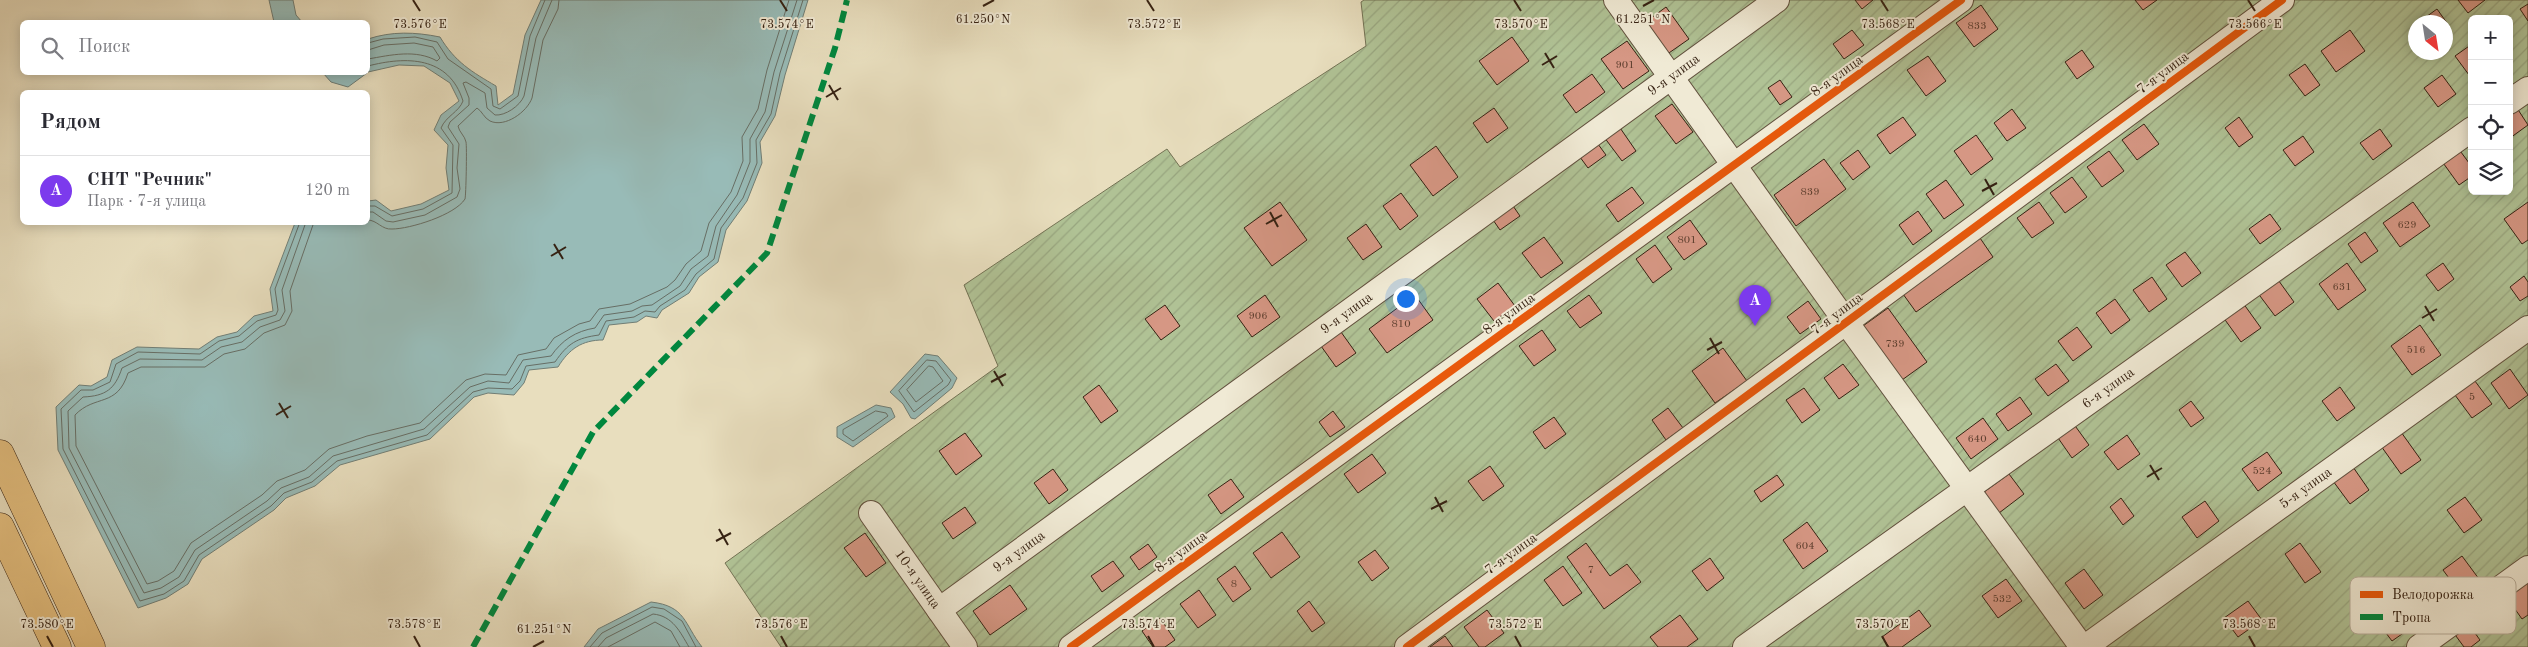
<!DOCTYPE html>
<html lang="ru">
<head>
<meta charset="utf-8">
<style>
	body { margin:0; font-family:"Old Standard TT",serif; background:#f2f2f3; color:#2b2b33 }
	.controls { position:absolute; right:15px; top:15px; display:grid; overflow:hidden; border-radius:8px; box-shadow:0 2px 12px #0003 }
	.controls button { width:45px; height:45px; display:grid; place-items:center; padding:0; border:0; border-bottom:1px solid #e1e1e2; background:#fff; color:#2b2b33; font:25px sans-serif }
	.compass { position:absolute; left:2408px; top:15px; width:45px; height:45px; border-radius:50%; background:#fff; box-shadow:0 2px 12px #0003; rotate:150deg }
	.you { position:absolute; left:1405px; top:298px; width:18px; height:18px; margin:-12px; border:4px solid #fff; border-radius:50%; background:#1a73e8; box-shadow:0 0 0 8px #1a73e833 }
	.badge { display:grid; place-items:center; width:32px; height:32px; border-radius:50%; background:#7c3aed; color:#fff; font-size:16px; font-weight:700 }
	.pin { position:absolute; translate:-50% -41px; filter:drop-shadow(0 1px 2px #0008) }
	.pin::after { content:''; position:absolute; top:26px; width:18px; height:15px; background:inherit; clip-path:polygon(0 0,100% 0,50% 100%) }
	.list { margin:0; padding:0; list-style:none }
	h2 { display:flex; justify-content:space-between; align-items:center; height:65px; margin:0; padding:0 20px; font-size:21px }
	h2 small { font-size:16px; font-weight:400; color:#7c7c81 }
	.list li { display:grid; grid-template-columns:32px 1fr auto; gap:15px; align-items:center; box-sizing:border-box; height:70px; padding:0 20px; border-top:1px solid #e1e1e2 }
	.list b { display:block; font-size:19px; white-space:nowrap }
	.list p { margin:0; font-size:16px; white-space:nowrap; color:#7c7c81 }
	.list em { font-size:16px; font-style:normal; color:#7c7c81 }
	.icon { flex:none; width:28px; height:28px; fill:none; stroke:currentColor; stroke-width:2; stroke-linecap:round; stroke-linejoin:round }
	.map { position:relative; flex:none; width:2528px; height:647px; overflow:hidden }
	.search { position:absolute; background:#fff; box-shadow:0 2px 12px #0003; left:20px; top:20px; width:350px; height:55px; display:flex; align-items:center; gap:12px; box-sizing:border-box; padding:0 18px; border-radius:8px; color:#7c7c81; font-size:19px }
	.panel { position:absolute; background:#fff; box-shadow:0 2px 12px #0003; left:20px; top:90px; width:350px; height:135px; border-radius:8px }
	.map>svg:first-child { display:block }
	.garden { fill:url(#garden-furrows); stroke:#737254; fill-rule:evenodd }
	.water { fill:#98bbb7; stroke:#717e75 }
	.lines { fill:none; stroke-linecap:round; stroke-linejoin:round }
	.shore { stroke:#676e65; stroke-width:1 }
	.building { fill:#d69784; stroke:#362213 }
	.street-casing { stroke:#62513e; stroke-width:26 }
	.highway-casing { stroke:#362213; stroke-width:29 }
	.street { stroke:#f0ead5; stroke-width:24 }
	.highway { stroke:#e4bf7f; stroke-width:28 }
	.quiet { stroke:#00873e; stroke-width:6; stroke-dasharray:12 6; stroke-linecap:butt }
	.cycleway-casing { stroke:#f0ead5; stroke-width:11 }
	.cycleway { stroke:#e8590c; stroke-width:8 }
	.ticks { fill:none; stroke:#362213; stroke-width:2 }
	.labels { text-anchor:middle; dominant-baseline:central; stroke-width:4; stroke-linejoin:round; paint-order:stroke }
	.number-label { font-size:11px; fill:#5e3f2f }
	.street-label { font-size:14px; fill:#362213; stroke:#f0ead5 }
	.key { fill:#f0ead5; stroke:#b8ae9b; stroke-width:1 }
	.key-label { font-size:14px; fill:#362213 }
	.ticks-label { font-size:12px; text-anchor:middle; fill:#362213; stroke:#f0ead5; stroke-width:4; stroke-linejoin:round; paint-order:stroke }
</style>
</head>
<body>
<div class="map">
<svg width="2528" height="647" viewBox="0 0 2528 647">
	<defs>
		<pattern id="garden-furrows" width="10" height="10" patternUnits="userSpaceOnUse" patternTransform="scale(1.25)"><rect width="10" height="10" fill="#b0c295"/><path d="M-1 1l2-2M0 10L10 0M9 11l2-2" fill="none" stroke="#98a680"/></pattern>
	</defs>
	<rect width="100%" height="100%" fill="#e8debe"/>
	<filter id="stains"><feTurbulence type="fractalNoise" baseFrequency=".004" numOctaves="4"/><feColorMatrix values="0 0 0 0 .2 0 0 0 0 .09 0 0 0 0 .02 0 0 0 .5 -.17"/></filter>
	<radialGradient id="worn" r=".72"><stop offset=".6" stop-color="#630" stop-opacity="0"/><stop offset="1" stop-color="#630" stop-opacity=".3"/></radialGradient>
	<path class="garden" d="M1364,0H2528V647H781L725,563L998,366L964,285L1167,149L1180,167L1366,46L1361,2ZM2472,19H2509V191H2472ZM2416,22H2446V52H2416Z"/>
	<path class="water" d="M269,0H293L296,15L302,22H274Z
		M541,0H808L785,75L775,116L760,142L762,163L747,201L726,230L718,262L699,277L689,293L662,310L657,318L646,316L637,322L609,325L603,340C582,340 569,349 558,367L529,370L524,383L514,395L488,393L474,397L430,439L340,465L315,486L286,498L274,510L202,559L188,584L166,598L138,608L58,450L56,407L79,385L91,386L107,377L112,360L137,347L199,349L217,337L237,332L254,316L273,311L270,289L295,223L368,222V201L376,200L391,211L421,204L449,190L446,168L448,145L434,130L441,115L459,101L450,83L424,66L399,65L368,72V39C392,31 415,32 440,37C455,62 472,72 496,86L498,105L513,94L525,35Z
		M323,73H367L348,87L331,82Z
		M925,354L938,356L957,378L952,388L915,419L911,418L903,404L890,392Z
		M876,405L891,408L895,417L853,447L837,437V427Z
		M651,602C686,606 684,624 702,647H584L598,629Z"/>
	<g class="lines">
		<path class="shore" d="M368,43L383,39L415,37L437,42L448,59L491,89L493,106L500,109L518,96L530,36L545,0
			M368,50L384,45L414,43L433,47L440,58L437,61C416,49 391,55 368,59
			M368,66C406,56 449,56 463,101C459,112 446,116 441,128L453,145L452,193L423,209L392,216L375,206H368
			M368,212H373L386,221L393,222L425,215L457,197L460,189L457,168L459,144L448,127L450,122L469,105V98L463,83L466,82L485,93L487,108L495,115C505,116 520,106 524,96L536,38L552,0
			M368,220C377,220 382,230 392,229C410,229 455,215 465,199C466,196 467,147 466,142C465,136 459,132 458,126L477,108C482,111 484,118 490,121C505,128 527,112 532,98L543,40L558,9L559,0
			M300,222L275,289L278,310L276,315L257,321L239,336L219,341L200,354L138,352L116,364L110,382L93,390H81L61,409L63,449L140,601L164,594L184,581L199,555L271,506L284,493L312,482L337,461L427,435L473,392L488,388L512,389L520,381L526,366L555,362C568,343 577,338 599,335L606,321L634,317L645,311L655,312L660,306L685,290L696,274L714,259L721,228L743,198L757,163L756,140L771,114L780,73L803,0
			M306,222L282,290L285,311L280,320L260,327L242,342L221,347L202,360L140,359L122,368C115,389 106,396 83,397L68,411L69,448L144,593L161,588L179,577L195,550L267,501L281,488L309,477L333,456L424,429L470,387L488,381L509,383L523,360L551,356C562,340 576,331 595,328L604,315L632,311L642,306L652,305L680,286L691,269L708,256L716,226L737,195L750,162V139L765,112L774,72L797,0
			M314,222L290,291L292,311L285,325L264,333L245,349L224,354L205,367H141L128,373C117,408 95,394 75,415L76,446L147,584L158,581L174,571L191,543L262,495L277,481L305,470L329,449L367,436L420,423L466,380L485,374L506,375L518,355L546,349L554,338L579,324L590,321L599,309L630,304L667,287L675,280L686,264L701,251L709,223L731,192L743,161L742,137L758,109L767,70L789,0
			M927,360L936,361L951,380L948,385L914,412L899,391Z
			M929,366L933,367L943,381L916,402L907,390Z
			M876,411L886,413L888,416L853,441L843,434V430Z
			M590,647L602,633L652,607L664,609L682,621L696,647
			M598,647L606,638L653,614C673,616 680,632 689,647
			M608,647L655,622L671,631L680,647"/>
	</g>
	<path class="building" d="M1855,0H1873L1862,9Z
		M2135,0H2157L2143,10Z
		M2458,0H2485L2468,13Z
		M2528,4V21L2520,9Z
		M1981,5L1998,29L1974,47L1956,23Z
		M1666,7L1689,39L1666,55L1643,24Z
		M2437,9L2447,23L2420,22H2419Z
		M1852,30L1864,45L1844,59L1833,44Z
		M2350,30L2365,51L2336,72L2321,51Z
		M1512,37L1529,61L1497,85L1479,61Z
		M1627,41L1649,71L1623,89L1601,59Z
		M2472,44V79L2455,56Z
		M2082,50L2094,67L2077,79L2065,62Z
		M1928,56L1946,81L1926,96L1907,70Z
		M2305,64L2320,85L2305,96L2289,75Z
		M1592,74L1605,92L1576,113L1563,95Z
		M2442,75L2456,94L2438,107L2424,88Z
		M1780,80L1792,97L1780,105L1768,88Z
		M1672,104L1693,132L1676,144L1655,116Z
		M2515,105L2528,125L2510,138L2509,109Z
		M1494,108L1508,128L1487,143L1473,123Z
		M2012,109L2026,128L2007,141L1994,123Z
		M1903,117L1916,135L1890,154L1877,135Z
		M2239,117L2253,137L2239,147L2225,128Z
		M1616,122L1636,151L1622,161L1601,133Z
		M2144,124L2159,144L2137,160L2122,140Z
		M2380,129L2392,146L2373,160L2360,143Z
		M1976,135L1993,159L1971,175L1954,151Z
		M2303,136L2314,152L2295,166L2283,150Z
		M1595,140L1606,155L1588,168L1577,153Z
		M1436,146L1458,177L1433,196L1410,165Z
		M2458,148L2472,167V176L2459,185L2441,160Z
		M1858,150L1870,167L1853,180L1840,163Z
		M2109,151L2124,171L2102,187L2087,167Z
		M1824,159L1846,189L1796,226L1774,195Z
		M2072,177L2087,197L2065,213L2050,193Z
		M1946,180L1964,205L1944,219L1926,194Z
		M1632,187L1644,203L1618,222L1606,205Z
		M1401,193L1418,216L1400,230L1383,206Z
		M1280,202L1307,240L1272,266L1244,228Z
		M2039,202L2054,223L2032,238L2017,218Z
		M2413,202L2430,226L2400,247L2383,223Z
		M2528,202V240L2522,244L2504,219Z
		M1511,203L1520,216L1500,230L1491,217Z
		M1918,211L1932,231L1913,245L1899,225Z
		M2270,214L2281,229L2260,244L2249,229Z
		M1690,220L1707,244L1684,260L1667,237Z
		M1366,224L1382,247L1363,260L1347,238Z
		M2365,232L2378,251L2361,263L2348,244Z
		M1544,237L1563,263L1541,278L1522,253Z
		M1980,238L1993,257L1916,312L1903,294Z
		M1655,245L1672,269L1653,283L1636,259Z
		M2185,252L2201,273L2182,287L2166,265Z
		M2347,263L2366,290L2338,310L2319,284Z
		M2443,263L2454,279L2438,291L2426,275Z
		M2524,276L2528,282V296L2520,301L2510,287Z
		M2152,277L2167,299L2149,312L2133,290Z
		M2276,277L2294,302L2275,316L2257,292Z
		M1498,283L1515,306L1494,321L1477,299Z
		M1265,295L1280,317L1252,337L1237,316Z
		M1415,295L1433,320L1387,353L1369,329Z
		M1589,295L1602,313L1580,328L1567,311Z
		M2115,299L2130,320L2111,334L2096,313Z
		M1808,301L1821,319L1800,334L1787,317Z
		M2243,303L2261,328L2241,342L2223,317Z
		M1165,305L1180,326L1161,340L1145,319Z
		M1888,308L1927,362L1902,380L1863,326Z
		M2420,325L2441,355L2412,375L2391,346Z
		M2077,327L2092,347L2073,361L2058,341Z
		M1542,330L1556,350L1534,366L1519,346Z
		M1341,332L1356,353L1336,367L1321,346Z
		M1723,348L1747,381L1715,403L1692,371Z
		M1843,364L1859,385L1839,399L1824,378Z
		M2056,364L2069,381L2048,396L2035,379Z
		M2510,369L2528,395L2509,409L2491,383Z
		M2472,377L2492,404L2472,418L2452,391Z
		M1099,385L1118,411L1101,423L1083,397Z
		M2340,387L2355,408L2337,421L2322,401Z
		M1804,388L1820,410L1802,423L1786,400Z
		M2020,397L2032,414L2008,431L1996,414Z
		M2191,401L2204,418L2191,427L2179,410Z
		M1668,408L1683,428L1666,440L1652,420Z
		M1333,411L1345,427L1330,437L1319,422Z
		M1554,417L1566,434L1545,449L1533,432Z
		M1983,418L1998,439L1971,459L1956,438Z
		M2073,423L2089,445L2072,458L2056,435Z
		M2401,432L2421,460L2401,474L2381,446Z
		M965,433L982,456L956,475L939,451Z
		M2127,435L2140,454L2118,470L2104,452Z
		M2267,452L2282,473L2258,491L2242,469Z
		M1372,454L1386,473L1358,493L1344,474Z
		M1490,466L1504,486L1483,501L1468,481Z
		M2353,467L2369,490L2350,504L2333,481Z
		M1053,469L1068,490L1049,504L1034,483Z
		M2009,474L2024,494L1999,513L1984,492Z
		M1777,475L1784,485L1761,502L1754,491Z
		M1231,479L1244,497L1221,514L1208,495Z
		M2465,497L2482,520L2464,533L2447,510Z
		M2121,498L2134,516L2123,525L2110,507Z
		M2205,501L2219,521L2197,538L2182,517Z
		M965,507L976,523L953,539L942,523Z
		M1807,522L1828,551L1803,569L1783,540Z
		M1282,532L1300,557L1271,578L1253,553Z
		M865,533L886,563L866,577L844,548Z
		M1586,543L1610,576L1627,564L1641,582L1604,609L1567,557Z
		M2300,543L2321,572L2305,583L2285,554Z
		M1148,544L1157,557L1139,570L1130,557Z
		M1375,550L1389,568L1372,581L1358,562Z
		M2462,556L2479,579L2460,593L2443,570Z
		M1710,558L1724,578L1707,591L1692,571Z
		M1113,561L1124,576L1102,592L1091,576Z
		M1235,566L1251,589L1233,602L1217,579Z
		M1563,566L1582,593L1563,606L1544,580Z
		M2084,569L2103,595L2084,609L2065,583Z
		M2006,579L2022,601L1998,618L1982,596Z
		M2526,580L2528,584V615L2522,619L2505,595Z
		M1010,585L1027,609L990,635L973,611Z
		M1199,590L1216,615L1198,628L1180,604Z
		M1309,601L1325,623L1312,632L1297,611Z
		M2248,601L2262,620L2238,637L2224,618Z
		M2397,607L2412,627L2392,641L2377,621Z
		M1487,610L1504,633L1485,647H1479L1464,627Z
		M1919,610L1931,626L1902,647H1889L1882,637Z
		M1680,615L1698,639L1687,647H1658L1650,637Z
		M1160,618L1175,640L1165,647H1153L1142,631Z
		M2467,622L2480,640L2471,647H2464L2453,632Z
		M1445,636L1453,647H1430Z"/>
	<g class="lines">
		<g class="street-casing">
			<g id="street">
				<path d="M1616,0L1846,322L2082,647"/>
				<path d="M2509,102L2528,89"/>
				<path id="s1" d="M871,513L965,647"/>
				<path id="s2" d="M939,610L1777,0"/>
				<path d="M1071,647L1961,0"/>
				<path d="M1407,647L2282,0"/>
				<path id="s3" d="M1745,647L2472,129"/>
				<path id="s4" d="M2085,647L2528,328"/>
				<path d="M2419,647L2528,568"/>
			</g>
		</g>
		<g class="highway-casing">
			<path id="highway" d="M0,454L91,647
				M0,527L57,647"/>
		</g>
		<use href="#street" class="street"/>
		<use href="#highway" class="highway"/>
		<path class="quiet" d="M473,647L593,432L767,253L835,48L847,0"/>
		<g class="cycleway-casing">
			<path id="cycleway" d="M1071,647L1961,0
				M1407,647L2282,0"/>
		</g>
		<use href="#cycleway" class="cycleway"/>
	</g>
	<path class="ticks" d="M413,0L420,11M780,0L787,11M1147,0L1154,11M1514,0L1521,11M1881,0L1888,11M2248,0L2255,11M983,6L994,0M1643,6L1654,0M1545,53L1554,68M1542,65L1557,56M829,85L838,100M826,97L841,88M1985,179L1994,195M1982,191L1997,183M1270,212L1278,227M1266,224L1282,215M554,244L563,259M551,256L566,247M2425,306L2434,321M2422,318L2437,309M1710,338L1719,354M1707,350L1722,342M994,371L1003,386M991,382L1006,374M279,403L288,418M276,415L291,406M2150,465L2159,480M2147,477L2162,468M1435,497L1443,512M1431,509L1447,501M719,529L728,545M716,541L731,533M47,636L53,647M414,636L420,647M781,636L787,647M1148,636L1154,647M1515,636L1521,647M1882,636L1888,647M2249,636L2255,647M533,647L544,641"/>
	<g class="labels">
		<g class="number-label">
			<text x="1977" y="26">833</text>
			<text x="1625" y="65">901</text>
			<text x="1810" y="192">839</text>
			<text x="2407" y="225">629</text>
			<text x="1687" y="240">801</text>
			<text x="2342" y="287">631</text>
			<text x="1258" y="316">906</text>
			<text x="1401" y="324">810</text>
			<text x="1895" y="344">739</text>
			<text x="2416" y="350">516</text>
			<text x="2472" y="397">5</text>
			<text x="1977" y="439">640</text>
			<text x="2262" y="471">524</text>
			<text x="1805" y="546">604</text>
			<text x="1591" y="570">7</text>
			<text x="1234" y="584">8</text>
			<text x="2002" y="599">532</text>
		</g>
		<g class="street-label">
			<text transform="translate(2163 73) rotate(-37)">7-я улица</text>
			<text stroke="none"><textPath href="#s2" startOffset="909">9-я улица</textPath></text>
			<text transform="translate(1837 76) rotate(-36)">8-я улица</text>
			<text stroke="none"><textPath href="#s2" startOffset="504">9-я улица</textPath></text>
			<text transform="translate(1509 314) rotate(-36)">8-я улица</text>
			<text transform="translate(1837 314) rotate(-37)">7-я улица</text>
			<text stroke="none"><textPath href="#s3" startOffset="446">6-я улица</textPath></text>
			<text stroke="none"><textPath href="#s4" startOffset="272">5-я улица</textPath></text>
			<text stroke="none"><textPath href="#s2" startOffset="99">9-я улица</textPath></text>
			<text transform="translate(1181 552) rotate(-36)">8-я улица</text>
			<text transform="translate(1511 554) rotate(-36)">7-я улица</text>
			<text stroke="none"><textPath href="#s1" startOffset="81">10-я улица</textPath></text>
		</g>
	</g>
	<rect x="2350" y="577" width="166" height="57" rx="8" class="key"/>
	<rect x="2360" y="591" width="23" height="7" fill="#e8590c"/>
	<rect x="2360" y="614" width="23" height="6" fill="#00873e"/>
	<g class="key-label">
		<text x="2392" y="599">Велодорожка</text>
		<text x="2392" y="622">Тропа</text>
	</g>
	<g class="ticks-label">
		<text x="983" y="23">61.250°N</text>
		<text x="1643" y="23">61.251°N</text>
		<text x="420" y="28">73.576°E</text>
		<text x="1521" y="28">73.570°E</text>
		<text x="787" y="28">73.574°E</text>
		<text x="1154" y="28">73.572°E</text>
		<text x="1888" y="28">73.568°E</text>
		<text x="2255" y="28">73.566°E</text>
		<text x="47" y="628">73.580°E</text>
		<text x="414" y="628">73.578°E</text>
		<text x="781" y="628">73.576°E</text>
		<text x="1148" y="628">73.574°E</text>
		<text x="1515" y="628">73.572°E</text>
		<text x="1882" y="628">73.570°E</text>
		<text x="2249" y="628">73.568°E</text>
		<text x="544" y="633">61.251°N</text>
	</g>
	<rect width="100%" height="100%" filter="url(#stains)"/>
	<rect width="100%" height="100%" fill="url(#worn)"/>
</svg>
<div class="controls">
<button>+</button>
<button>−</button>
<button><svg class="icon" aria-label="locate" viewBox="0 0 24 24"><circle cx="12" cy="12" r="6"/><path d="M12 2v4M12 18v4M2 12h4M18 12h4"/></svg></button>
<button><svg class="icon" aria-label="layers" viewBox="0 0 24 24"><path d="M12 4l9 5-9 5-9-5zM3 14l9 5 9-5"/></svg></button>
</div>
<svg class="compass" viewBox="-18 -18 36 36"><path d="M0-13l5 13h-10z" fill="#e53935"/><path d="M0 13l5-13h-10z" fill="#7c7c81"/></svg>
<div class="you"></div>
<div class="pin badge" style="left:1755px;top:326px">A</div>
<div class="search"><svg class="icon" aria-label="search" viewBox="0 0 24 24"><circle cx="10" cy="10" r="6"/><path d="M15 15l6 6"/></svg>Поиск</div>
<section class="panel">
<h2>Рядом<small></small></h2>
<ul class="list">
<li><span class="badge">A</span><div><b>СНТ &quot;Речник&quot;</b><p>Парк · 7-я улица</p></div><em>120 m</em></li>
</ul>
</section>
</div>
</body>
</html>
